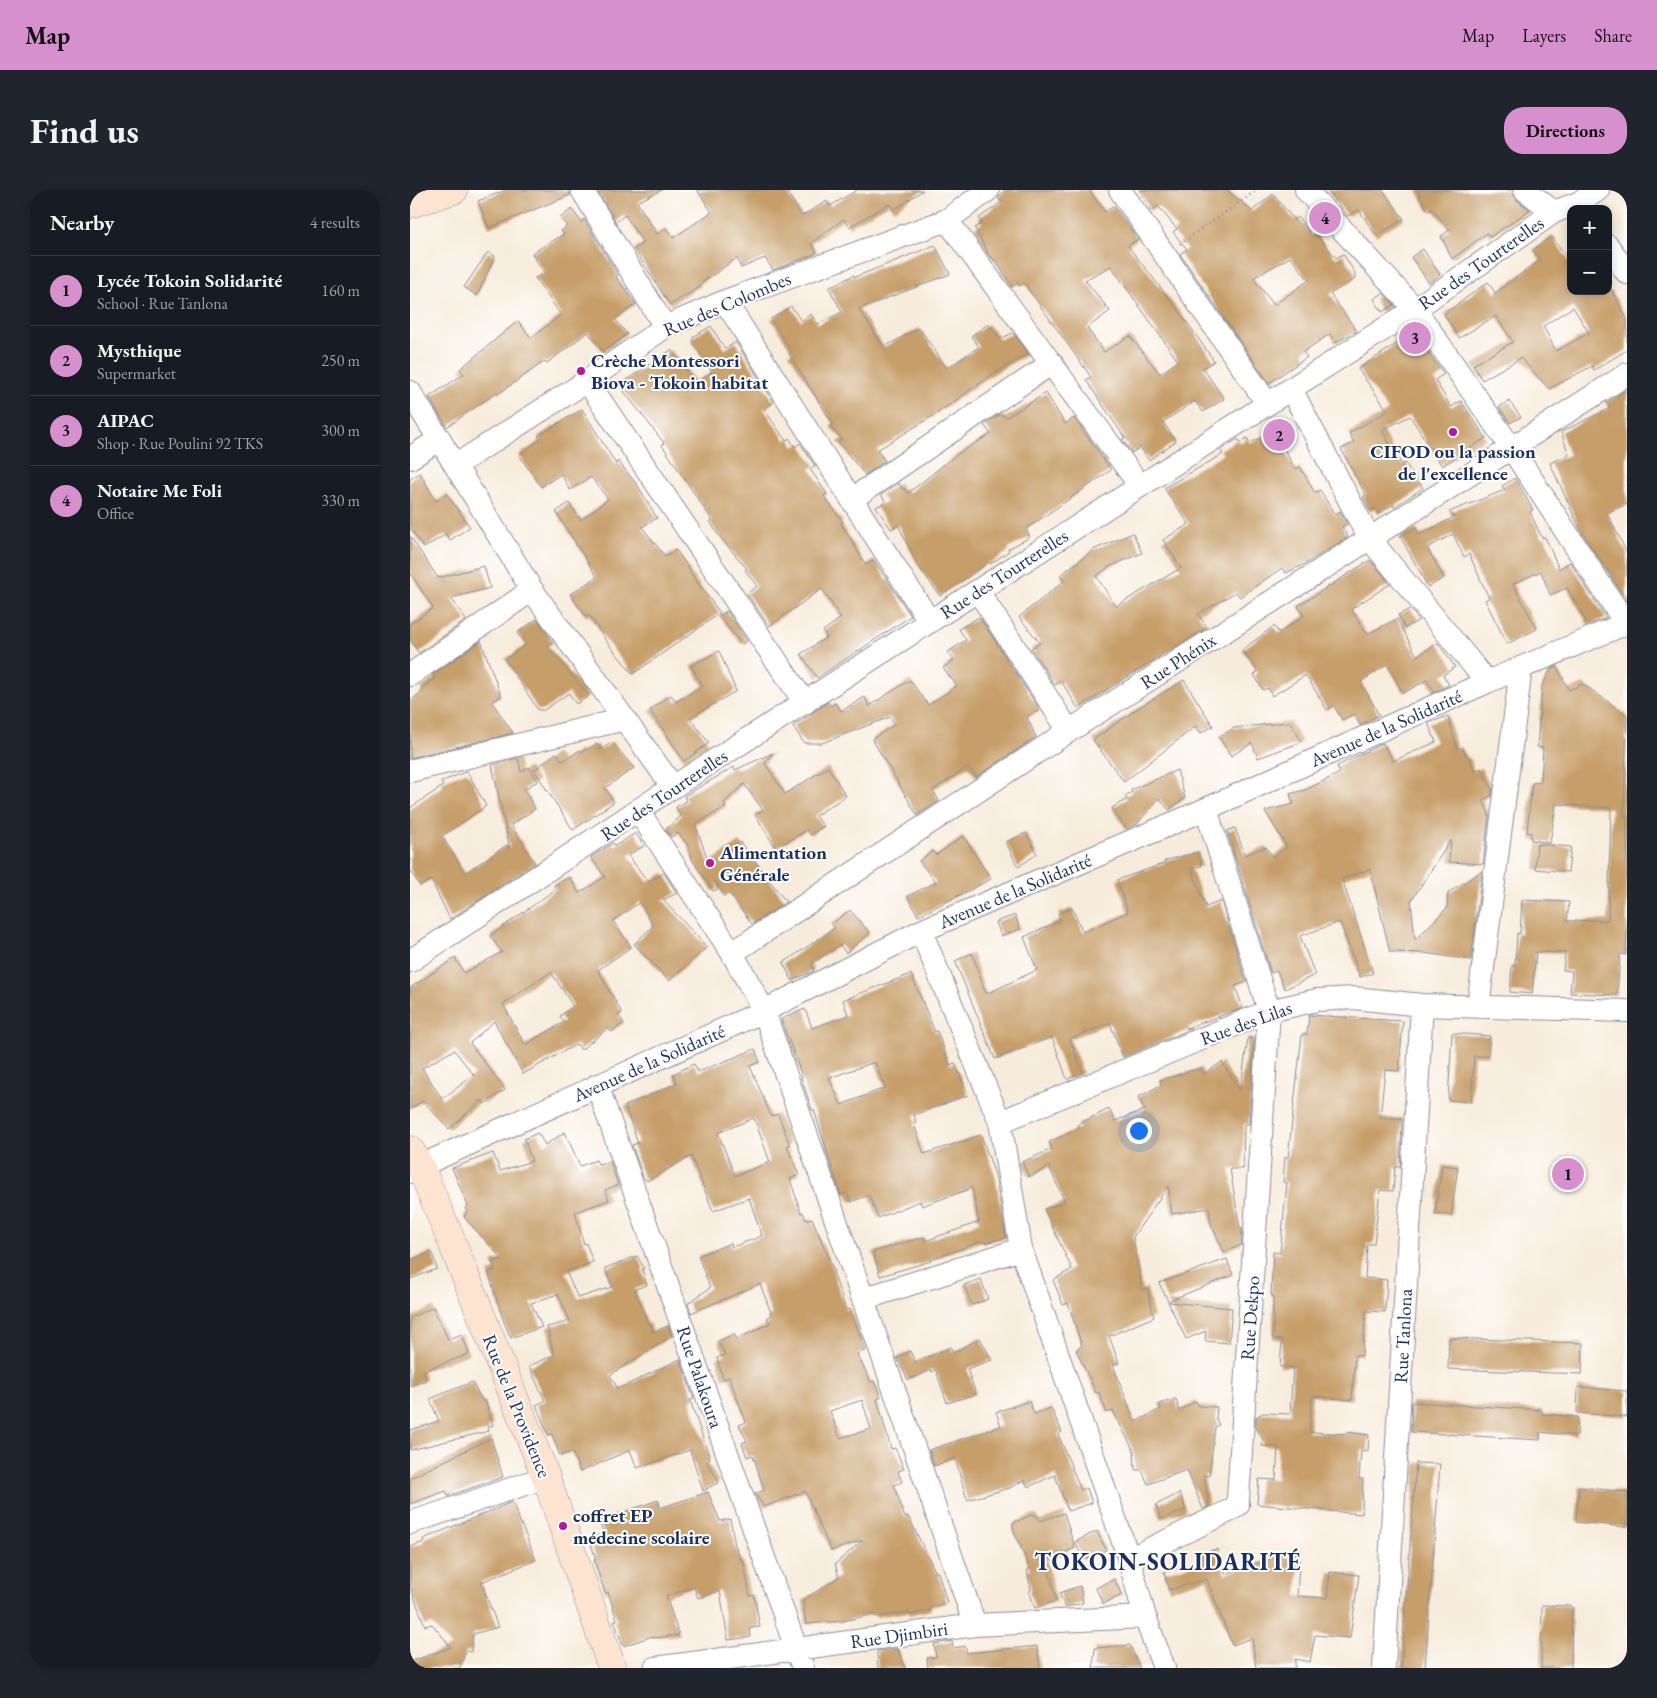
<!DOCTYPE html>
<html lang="en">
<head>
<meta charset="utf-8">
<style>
	body { margin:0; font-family:"EB Garamond",serif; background:#20242c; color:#f1f3f6 }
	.controls { position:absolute; right:15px; top:15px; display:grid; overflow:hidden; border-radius:10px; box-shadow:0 2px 12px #0003 }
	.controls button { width:45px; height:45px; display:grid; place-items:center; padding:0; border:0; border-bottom:1px solid #363941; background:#171b24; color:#f1f3f6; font:25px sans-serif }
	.you { position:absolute; left:728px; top:940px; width:18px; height:18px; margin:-12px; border:4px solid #fff; border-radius:50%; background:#1a73e8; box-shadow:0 0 0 8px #1a73e833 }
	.badge { display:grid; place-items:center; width:32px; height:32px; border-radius:50%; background:#d690ce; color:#111; font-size:16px; font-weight:700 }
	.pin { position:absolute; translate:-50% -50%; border:2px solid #fff; box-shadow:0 1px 5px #0006 }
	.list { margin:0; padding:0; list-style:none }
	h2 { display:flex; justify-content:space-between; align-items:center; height:65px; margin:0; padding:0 20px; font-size:21px }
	h2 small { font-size:16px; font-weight:400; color:#9ea1a6 }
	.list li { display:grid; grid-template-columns:32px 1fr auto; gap:15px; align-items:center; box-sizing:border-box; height:70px; padding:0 20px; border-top:1px solid #363941 }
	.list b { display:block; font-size:19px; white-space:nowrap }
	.list p { margin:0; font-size:16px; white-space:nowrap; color:#9ea1a6 }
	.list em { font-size:16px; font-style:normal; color:#9ea1a6 }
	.map { position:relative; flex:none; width:1217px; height:1478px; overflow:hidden; border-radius:20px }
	header { display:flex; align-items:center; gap:30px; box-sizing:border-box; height:70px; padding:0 25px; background:#d690ce; color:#111 }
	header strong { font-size:24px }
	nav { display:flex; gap:28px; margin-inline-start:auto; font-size:18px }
	.intro { display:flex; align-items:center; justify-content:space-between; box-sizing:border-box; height:120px; padding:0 30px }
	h1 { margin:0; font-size:35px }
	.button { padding:12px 22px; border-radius:20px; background:#d690ce; color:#111; font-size:18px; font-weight:700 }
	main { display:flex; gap:30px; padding:0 30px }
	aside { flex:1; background:#171b24; border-radius:20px; box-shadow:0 2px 12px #0003 }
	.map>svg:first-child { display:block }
	.building { fill:#c69e69; fill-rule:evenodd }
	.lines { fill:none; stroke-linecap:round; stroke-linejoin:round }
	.street-casing { stroke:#898e9c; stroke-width:24 }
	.secondary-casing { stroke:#898e9c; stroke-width:29 }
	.path { stroke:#898e9c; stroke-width:3; stroke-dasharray:1 4; stroke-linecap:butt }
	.street { stroke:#fff; stroke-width:22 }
	.secondary { stroke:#fde4d1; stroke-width:28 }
	.poi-dot { fill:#b5179e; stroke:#fff; stroke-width:2 }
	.labels { text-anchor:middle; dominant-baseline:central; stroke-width:4; stroke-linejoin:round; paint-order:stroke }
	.street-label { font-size:19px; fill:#1b2f5e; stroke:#fff }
	.poi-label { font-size:19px; font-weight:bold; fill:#1b2f5e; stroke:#fff; text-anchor:start }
	.district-label { font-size:24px; font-weight:bold; letter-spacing:1px; fill:#1b2f5e; stroke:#fff }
</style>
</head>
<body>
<header>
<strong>Map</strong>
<nav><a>Map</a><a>Layers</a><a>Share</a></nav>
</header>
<div class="intro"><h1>Find us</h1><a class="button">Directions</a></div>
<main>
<aside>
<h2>Nearby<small>4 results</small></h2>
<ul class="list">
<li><span class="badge">1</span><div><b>Lycée Tokoin Solidarité</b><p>School · Rue Tanlona</p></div><em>160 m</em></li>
<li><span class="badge">2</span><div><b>Mysthique</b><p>Supermarket</p></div><em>250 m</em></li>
<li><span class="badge">3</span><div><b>AIPAC</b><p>Shop · Rue Poulini 92 TKS</p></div><em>300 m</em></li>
<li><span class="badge">4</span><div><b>Notaire Me Foli</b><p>Office</p></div><em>330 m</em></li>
</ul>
</aside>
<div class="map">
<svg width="1217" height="1478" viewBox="0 0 1217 1478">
	<rect width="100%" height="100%" fill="#fff"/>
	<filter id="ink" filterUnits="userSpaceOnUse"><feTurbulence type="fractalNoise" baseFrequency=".02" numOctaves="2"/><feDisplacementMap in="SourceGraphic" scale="10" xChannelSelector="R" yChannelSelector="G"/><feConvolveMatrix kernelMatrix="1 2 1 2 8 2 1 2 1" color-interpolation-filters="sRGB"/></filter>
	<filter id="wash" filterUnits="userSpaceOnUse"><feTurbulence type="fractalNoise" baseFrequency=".0096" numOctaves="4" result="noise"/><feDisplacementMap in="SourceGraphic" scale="20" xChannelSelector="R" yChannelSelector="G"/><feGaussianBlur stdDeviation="1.12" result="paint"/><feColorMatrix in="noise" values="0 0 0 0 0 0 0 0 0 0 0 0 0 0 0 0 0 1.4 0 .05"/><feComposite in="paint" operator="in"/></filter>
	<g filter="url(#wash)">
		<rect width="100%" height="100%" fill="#f7ecdb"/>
		<g id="blocks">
			<path class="building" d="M96,0H159L160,5L79,38L68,11Z
				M187,0H252L227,12L247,44L256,38L263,48L302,22L287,0H376L392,26L417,11L420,16L447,0H513L484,20L479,14L439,37L434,29L401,53L407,62L402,65L363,80L355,68L331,78L327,68L290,94L291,96L260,115L224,59L233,53L215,25L206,32Z
				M595,0H679L695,22L704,16L728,49L718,56L769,121L804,171L793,178L814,209L793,222L785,211L753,232L766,251L739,270L730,257L722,263L712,249L715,248L676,190L681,187L614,93L610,96L608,93L602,97L587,73L578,64L565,38L572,33L569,28L592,12L588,8ZM701,76L768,171L750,184L720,146L694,162L677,138L700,121L675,90Z
				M729,0H817L842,21L863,4L884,30L888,27L902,46L906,44L926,68L933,64L945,83V89L920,104L947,141L925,153L920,144L893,162L897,167L859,193L770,64L777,59L763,42L767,39L748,16L741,21ZM880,67L899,90L864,115L843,88Z
				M917,0H973L994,29L966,46L949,20L938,26Z
				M1007,0H1102L1107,10L1120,20L1080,47L1077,43L1042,69L1031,46L1040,40L1022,19L1018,21Z
				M162,19L171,32L174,29L208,85L206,87L226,114L205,129L217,144L193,162L178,142L137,173L135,171L88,204L87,202L37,237L19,207L54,184L50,179L108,131L121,148L151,125L125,88L134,83L122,63L154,44L151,41L157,36L150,28Z
				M1142,46L1161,74V101H1202L1217,129V160L1184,180L1182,176L1139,199L1111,168L1072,190L1063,175L1103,152L1086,126L1049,148L1034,124L1078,92L1085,103L1130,70L1123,60ZM1163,117L1179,143L1146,161L1133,136Z
				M525,55L540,84L449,119L474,157L509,138L537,178L569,157L561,146L578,134L590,149L603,143L618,164L585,183L523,226L467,260L475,271L455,285L428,252L432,249L420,237L423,234L379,164L382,162L361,129L381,116L391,131L401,124L408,134L432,122L419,98L444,85L445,87Z
				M1013,59L1030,85L1019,93L1001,67Z
				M78,62L85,66L67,106L54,97Z
				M973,103L984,115L972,122L964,109Z
				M301,136L315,159L326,152L364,212L354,219L376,251L379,248L385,257L390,253L405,276L400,279L417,304L414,306L433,332L431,333L456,375L464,370L501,426L407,488L391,464L417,447L413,441L431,428L412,399L359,436L337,404L347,396L335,380L337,379L307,343L300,331L302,330L252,255L254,253L209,195L261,160L286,192L302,182L283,153V147Z
				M1003,143L1034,184L1025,190L1041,217L1051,211L1076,248L1032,276L1000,226L972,240L992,275L995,273L1013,298L984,317L982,315L968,324L965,318L960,321L953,307L956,305L931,259L944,253L939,243L978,221L948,179Z
				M1217,200V314L1197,323L1217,363V411L1170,339L1140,273L1159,265L1151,242L1200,218L1196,213Z
				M636,203L655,234L664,228L701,280L616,339L620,347L598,359L599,361L580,374L579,372L530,406L507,374L488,335L481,339L466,317L476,312L471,305L489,293L493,300L495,299L498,303L549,263L581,244L574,235L589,225L597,227Z
				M1099,211L1111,227L1100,233L1089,217Z
				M172,219L206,274L208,271L228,296L247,328L232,337L255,366L266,360L281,381L280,382L310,423L223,484L197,452L179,425L176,427L160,404L187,387L146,322L159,313L171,330L198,309L181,287L160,300L151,284L131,297L109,265L130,250L128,246Z
				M864,241L885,279L890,277L905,303L910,300L925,325L930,321L937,334L932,337L938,347L895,374L876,383L872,378L830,407L826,402L788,424L797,437L668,518L651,491L645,495L621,458L630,453L609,427L654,391L650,385L685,359L723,343L732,363L699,377L686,386L706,416L771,378L753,350L779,334L754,298L813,264L810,260L828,249L830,253L837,248L840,253Z
				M10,283L26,311L37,304L60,337L40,350L36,344L14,358L0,338V289Z
				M1105,288L1123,320L1120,322L1132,348L1135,347L1149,379L1160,372L1196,428L1178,435L1157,398L1140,405L1131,381L1103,394L1127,439L1097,454L1075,410L1079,408L1059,364L1054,367L1043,344L1017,358L1034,388L1018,397L990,346L1006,338L1010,345L1044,327L1039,322L1095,300L1092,296Z
				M0,346L28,388L74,376L80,398L41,408L56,430L9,463L0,450V434L23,418L0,383Z
				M960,370L980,394L941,419L957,444L987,429L1007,466L1028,453L1045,477L1033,485L1039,495L1024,502L1017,490L993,503L977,474L951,492L969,525L950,535L944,524L932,530L924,516L917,520L896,485L862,506L858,498L853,500L844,485L848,482L832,460L864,436L869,443L894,426L888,416Z
				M1000,419L1009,430L995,438L988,425Z
				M317,421L337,451L331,454L309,426Z
				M569,427L630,520L617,527L626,547L566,587L558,577L523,600L529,611L507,625L462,549L484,535L480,527L412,553H394L383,536L418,512L421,516L425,513L431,521L455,507L459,516L500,490L518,515L547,496L533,478L544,470L538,462L556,450L549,439Z
				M127,429L143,453L138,456L179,506L166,514L159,503L134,520H128L95,469L116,455L107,443Z
				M71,451L91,506L82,512L103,543L0,568V511L13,501L11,498L25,488L23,485Z
				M309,461L326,501L280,528L299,553L274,571L240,520L261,505L266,512L293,496L281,476Z
				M1147,477L1159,500L1173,494L1217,525L1214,626H1217V739L1216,765L1210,764L1207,805L1160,803L1162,781L1153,780L1155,763L1126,762L1122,804L1100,802L1102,775L1105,776L1107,743L1110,744L1112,710L1159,712L1157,731L1198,730L1201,618L1146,614L1140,653L1121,650V643L1117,642L1122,593L1131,592L1133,558L1127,557L1132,496L1141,479Z
				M774,490L803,536L791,543L786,536L714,592L683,550L728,518Z
				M1038,526L1047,559L1051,557L1058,568H1060L1064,581L1071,578L1082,599V605L1073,610L1079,625L1073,674L1039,672L1041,650L1001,711L1005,750L1037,718L1038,703L1072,681L1061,770L1014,763L980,762L960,679L932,689L963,783L950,787L930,732L890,746L905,785L875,799L867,781L861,783L817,641L825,638L835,665L856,657L863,667L877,657L855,621L884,614L880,604L895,600L930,583L927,576L973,553L983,571L1026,552L1018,533Z
				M880,532L892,552L848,568L842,553L821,566L809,547L824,538Z
				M202,552L224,578L195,598L204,612L163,640L124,580L146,563L153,571L170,560L171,562L187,554L191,560Z
				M363,563L355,573L375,604L418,577L436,606L405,626L414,636L400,645L397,640L366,658L345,625L353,620L334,594L314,613L316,617L285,634L299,673L330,652L376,712L342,734L319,703L314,706L305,691L308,699L303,701L283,671L277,654L268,643L261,647L256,639L271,626L266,617L277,611L274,606L324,577L325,580Z
				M108,568L111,582L119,577L128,591L114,599L125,619L101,635L125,673L40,729L21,690L10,696L0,680V618L33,596L31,592L57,581L76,616L32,646L55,683L97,655L100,659L82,575Z
				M767,580L775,608L759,620L749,608L727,634L716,639L702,618L717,609L715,606L722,602L721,600Z
				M226,643L234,656L218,665L238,692L254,683L267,703L253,710L297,757L259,791L224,754L243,736L230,712L203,731L221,757L188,780L212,823L208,825L214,833L201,842L198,838L171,860L167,854L113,884L84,831L60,853L95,900L74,914L72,910L39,939L13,911L0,919V798L45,768L54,783L92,762L80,746L146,699L144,695L160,687L169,703L195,687L181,667L203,653L205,656ZM141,782L163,816L150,826L154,832L115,855L93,814ZM44,860L64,885L32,909L12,878Z
				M616,643L627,664L608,677L596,652Z
				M553,646L581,689L508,726L498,706L526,692L509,671L523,661L526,665Z
				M1127,654L1161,657L1158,682L1125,679Z
				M788,662L792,676L781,678L796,717L811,711L836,792L825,796L833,818L776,838L781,839L713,867L700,833L660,849L673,883L657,889L642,847L585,869L545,771L562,763L576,804L627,780L614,747L651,730L648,724L662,718L673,742L718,722L707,690L755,673L754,671Z
				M440,720L460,743L436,763L430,755L401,774L404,781L382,790L373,773L425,738L421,734Z
				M605,725L610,739L591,746L586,732Z
				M501,784L525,842L527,841L540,875L545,873L558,905L504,925L506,933L504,934L514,964L571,945L585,985L596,1048L573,1053L572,1051L520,1070L521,1071L470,1086L463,1062L514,1047L515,1051L569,1032L562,998L512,1016L510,1011L468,1028L459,1005L441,1012L437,1003L431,1005L404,920H402L391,887L392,886L371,829L395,819L402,838L438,825L433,810ZM465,872L475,898L431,915L419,888Z
				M899,825L993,831L989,881L975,880L970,928H992L990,977H985L983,1001L970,1000L964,1054H957L955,1088L977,1090L975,1122L956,1121L952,1166L945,1165L942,1210L902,1206L899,1242L936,1244V1242L959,1245L958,1261L951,1260L949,1289H953L952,1324L847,1314L849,1289L866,1290L868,1257L852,1256L853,1250L846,1237V1227L853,1223L880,1224L883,1177H870L872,1150L863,1149V1106L861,1105L863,1062L870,1063L877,993L873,992L875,967H878L892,844H897Z
				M1042,843L1080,846L1078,866H1064L1061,912L1038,910Z
				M838,848L844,849L839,934H834L833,979H820L830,1039L832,1038L831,1055L814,1062L801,1034L799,1018L762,1024L758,996L723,1047L732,1100L737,1098L744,1127L699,1146L709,1173L703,1175L725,1232L751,1219L749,1214L766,1209L769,1221L786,1211L789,1216L807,1217L806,1229L809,1235L805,1237L799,1286L794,1285L799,1316L793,1319L777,1280L738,1294L732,1280H725L724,1261L703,1221L697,1223L689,1202L686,1203L666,1160L672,1156L658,1113L653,1115L643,1090L662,1079L634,1019L655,1012L639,977L619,987L612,972L642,959L639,952L670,938L668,934L699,919L705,931L735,920L728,907L751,895L750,890L791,878L794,884L812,872L830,901Z
				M345,859L350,872L340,876L361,926L368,924L380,955L377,956L389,985L380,989L391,1023L393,1022L396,1030L402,1028L424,1081L423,1082L436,1120L440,1119L456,1160L447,1164L461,1192L464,1191L471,1207L467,1209L481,1259L485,1258L494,1279L488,1281L492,1292L484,1295L495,1328L498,1326L526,1383L528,1382L537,1413L521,1417V1420L499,1425V1422L466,1427L465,1424L433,1431L396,1434L393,1410L429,1387L425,1374L453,1350L421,1361L395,1301L354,1317L345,1304L354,1300L343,1265L337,1267L332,1253L337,1251L329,1235L336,1232L319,1187L313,1189L307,1168L315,1165L308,1151L324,1144L327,1149L360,1133L357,1128L362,1125L350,1094L281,1123L278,1113L300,1098L288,1066L321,1053L322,1057L352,1046L339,1008L303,1021L281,966L237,991L233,987L222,955L228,953L215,916L267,893L263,884L284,874L288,882ZM344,928L360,972L325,986L308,943ZM452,1210L461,1239L430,1248L420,1221Z
				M155,942L170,976L186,970L188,974L200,971L208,995L195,1000L199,1010L165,1022L174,1054L176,1053L183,1072L156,1082L168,1108L202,1097L195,1078L227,1066L234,1078L232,1079L237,1095L225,1099L238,1134L240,1133L243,1142L258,1136L262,1146L200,1185L208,1199L270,1169L284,1209L280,1210L300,1269L297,1272L309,1292L293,1301L280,1260L227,1278L220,1260L170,1282L162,1262L150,1266L142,1244L138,1245L126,1215L135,1211L119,1176L144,1165L137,1137L160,1131L148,1104L121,1113L132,1137L101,1148L94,1132L78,1082L85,1080L82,1072L92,1069L54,1027L57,1021L55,1019L58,1016L42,978L83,963L90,981L122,971L114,949L128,943L135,955Z
				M1032,975L1048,977L1041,1025L1025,1023Z
				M22,1062L27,1079L0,1089V1070Z
				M817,1069L823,1085L758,1111L749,1093Z
				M571,1089L578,1109L562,1115L554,1095Z
				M758,1112L822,1118L819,1153L795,1151L796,1141L776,1149Z
				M23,1117L38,1149L52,1144L59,1164L13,1181L16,1190L0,1196V1128Z
				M570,1148L582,1170L557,1179L566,1204L537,1213L526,1180L522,1182L521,1180L498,1190L487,1168L500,1161L505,1172L541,1157L543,1163Z
				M1039,1148L1173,1153L1172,1184L1038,1179Z
				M62,1192L73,1212L75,1211L83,1235L78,1237L79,1241L0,1260V1240L29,1231L20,1209Z
				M1168,1197L1217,1201V1227L1167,1223Z
				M619,1211L624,1224L641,1218L652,1242L648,1244L671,1300L677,1298L682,1313L658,1321L645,1285L618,1297L614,1290L600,1298L557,1310L545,1268L524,1276L519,1260L591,1236L586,1222Z
				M1002,1212L1132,1220V1224L1168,1227L1167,1246L1130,1242V1250L1001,1242Z
				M81,1248L93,1287L38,1306L36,1301L0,1314V1288Z
				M1006,1273L1030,1274L1015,1478H991Z
				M1169,1297L1217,1302V1337L1166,1332Z
				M298,1302L310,1331L320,1329L325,1355L331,1370H333L340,1406L344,1405L350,1437L340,1438L341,1447L318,1450L310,1401L288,1408L284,1397L256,1406L269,1445L244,1448L243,1446L213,1456L204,1431L207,1430L198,1402L195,1403L184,1370L186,1369L179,1349L194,1344L189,1331L248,1310L250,1318Z
				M770,1303L776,1320L751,1329L746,1315Z
				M102,1312L126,1370L71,1392L88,1437L63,1444L61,1462L56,1461L50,1478H0V1472L41,1457L22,1434L15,1436L0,1396V1357L14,1352L13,1349Z
				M654,1323L665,1358L637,1370L646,1411L625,1418L619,1401L621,1400L617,1380L620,1379L603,1339V1333L621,1325H627L630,1331Z
				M687,1341L696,1360L674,1370L665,1352Z
				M807,1359L815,1384L890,1359L887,1406L917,1408L920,1382L949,1385L940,1448L905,1445L900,1472L885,1469V1478H846L842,1448L822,1455L797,1389L759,1400L754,1382L792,1372L789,1364Z
				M704,1389L712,1405L693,1414L686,1398Z
				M670,1396L673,1413L655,1417L649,1403Z
				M1132,1415L1162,1416L1161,1478H1131Z
				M542,1451L543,1458L555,1456L557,1463L627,1456L630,1478H518L517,1468L526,1467L524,1454Z
				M720,1455L730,1478H683L685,1458Z
				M488,1459L495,1478H468L467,1461Z"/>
		</g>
	</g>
	<g filter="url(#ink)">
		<use href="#blocks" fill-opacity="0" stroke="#898e9c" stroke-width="1"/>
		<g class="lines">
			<g class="street-casing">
				<path id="street" d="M172,0L255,137
					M710,0L857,213
					M896,0L1005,119L1102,259L1216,434
					M1115,0L1144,22
					M537,30L730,296
					M1198,56L1217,83
					M315,111L520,432
					M177,191L395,513
					M881,199L959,348L1077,492
					M0,202L122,400L263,597
					M0,268L30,249
					M46,275L177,191L255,137L315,111L537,30L578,0
					M442,309L642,173
					M568,401L659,541
					M0,485L122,400
					M0,581L215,529
					M229,622L322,763L354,821L565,1435
					M511,741L590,932L611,1059L719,1369L735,1427L754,1478
					M322,763L659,541L1217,184
					M0,771L263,597L1005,119L1144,22L1168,13L1188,0
					M1068,817L1111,478
					M187,895L393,1478
					M590,932L859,821L907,810L944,808L1012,815L1217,821
					M0,982L10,976L354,821L511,741L796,619L1077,492L1217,433
					M453,1109L611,1059
					M0,1333L136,1287
					M719,1369L819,1321L828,1315V1309L859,821L796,619
					M245,1478L565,1435L735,1427
					M974,1478L1012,815"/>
			</g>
			<g class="secondary-casing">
				<path id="secondary" d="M0,14L44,0
					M0,960L10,976L41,1050L136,1287L202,1478"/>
			</g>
			<path class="path" d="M770,54L847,0"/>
			<use href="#street" class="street"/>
			<use href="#secondary" class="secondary"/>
		</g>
	</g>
	<g class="poi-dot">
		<circle cx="171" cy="181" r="5"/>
		<circle cx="1043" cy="242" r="5"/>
		<circle cx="300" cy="673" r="5"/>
		<circle cx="153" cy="1336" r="5"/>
	</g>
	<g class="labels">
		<g class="street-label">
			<text transform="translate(1071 73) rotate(-35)">Rue des Tourterelles</text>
			<text transform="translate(317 114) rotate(-23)">Rue des Colombes</text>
			<text transform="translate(594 384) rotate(-33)">Rue des Tourterelles</text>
			<text transform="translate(768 471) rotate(-33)">Rue Phénix</text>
			<text transform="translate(976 538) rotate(-24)">Avenue de la Solidarité</text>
			<text transform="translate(254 605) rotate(-34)">Rue des Tourterelles</text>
			<text transform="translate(605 701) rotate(-23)">Avenue de la Solidarité</text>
			<text transform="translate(836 833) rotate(-20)">Rue des Lilas</text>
			<text transform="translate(239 873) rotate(-24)">Avenue de la Solidarité</text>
			<text transform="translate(840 1128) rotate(-86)">Rue Dekpo</text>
			<text transform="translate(993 1146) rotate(-87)">Rue Tanlona</text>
			<text transform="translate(290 1187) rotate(71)">Rue Palakoura</text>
			<text transform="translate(107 1216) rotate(68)">Rue de la Providence</text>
			<text transform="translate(489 1445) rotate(-8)">Rue Djimbiri</text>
		</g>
		<g class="poi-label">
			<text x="181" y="170">Crèche Montessori<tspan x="181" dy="22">Biova - Tokoin habitat</tspan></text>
			<text x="1043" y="261" text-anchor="middle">CIFOD ou la passion<tspan x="1043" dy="22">de l'excellence</tspan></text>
			<text x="310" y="662">Alimentation<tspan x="310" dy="22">Générale</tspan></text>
			<text x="163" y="1325">coffret EP<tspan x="163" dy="22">médecine scolaire</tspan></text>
		</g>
		<g class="district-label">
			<text x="758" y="1371">TOKOIN-SOLIDARITÉ</text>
		</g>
	</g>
</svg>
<div class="controls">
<button>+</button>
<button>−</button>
</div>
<div class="you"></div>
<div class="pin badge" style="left:1158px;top:984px">1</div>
<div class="pin badge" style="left:869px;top:245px">2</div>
<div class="pin badge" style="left:1005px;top:148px">3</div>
<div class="pin badge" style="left:915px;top:28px">4</div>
</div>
</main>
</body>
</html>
